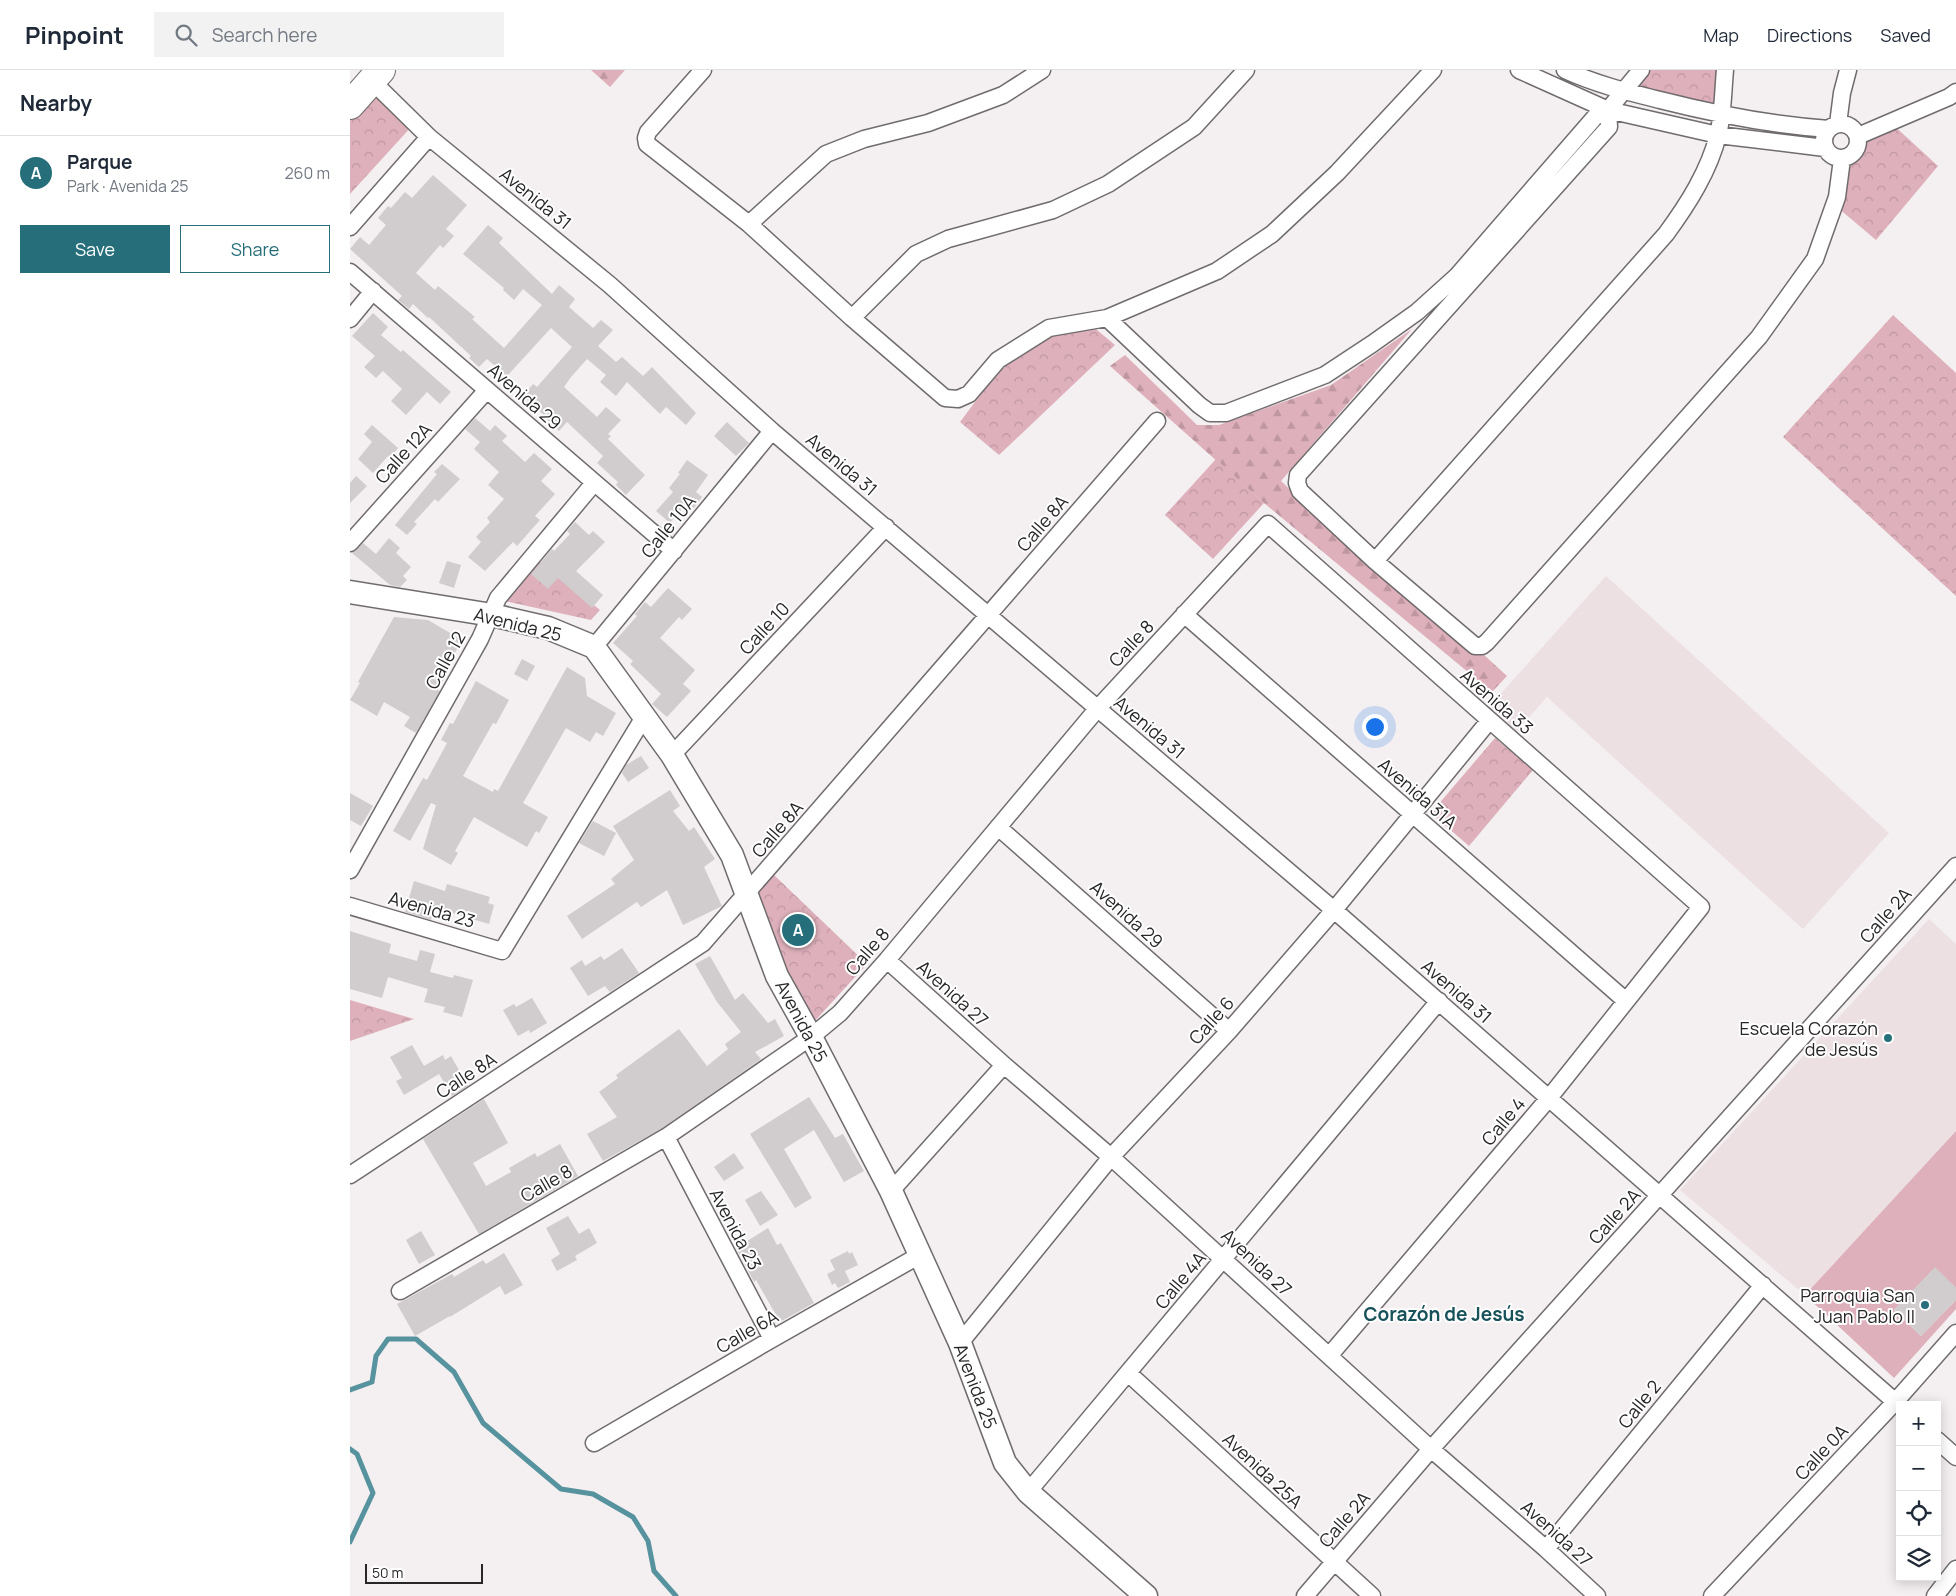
<!DOCTYPE html>
<html lang="en">
<head>
<meta charset="utf-8">
<style>
	body { margin:0; font-family:Manrope,sans-serif; background:#f2f2f3; color:#1f2937 }
	.controls { position:absolute; right:15px; bottom:15px; display:grid; overflow:hidden; border-radius:0px; box-shadow:0 2px 12px #0003 }
	.controls button { width:45px; height:45px; display:grid; place-items:center; padding:0; border:0; border-bottom:1px solid #e0e1e3; background:#fff; color:#1f2937; font:25px sans-serif }
	.scale { position:absolute; left:15px; bottom:12px; width:118px; box-sizing:border-box; padding-left:5px; border:2px solid #282627; border-top:0; font-size:14px; line-height:18px; white-space:nowrap; color:#282627; -webkit-text-stroke:4px #fefefe; paint-order:stroke }
	.you { position:absolute; left:1024px; top:656px; width:18px; height:18px; margin:-12px; border:4px solid #fff; border-radius:50%; background:#1a73e8; box-shadow:0 0 0 8px #1a73e833 }
	.badge { display:grid; place-items:center; width:32px; height:32px; border-radius:50%; background:#266f7a; color:#fff; font-size:16px; font-weight:700 }
	.pin { position:absolute; translate:-50% -50%; border:2px solid #fff; box-shadow:0 1px 5px #0006 }
	.list { margin:0; padding:0; list-style:none }
	h2 { display:flex; justify-content:space-between; align-items:center; height:65px; margin:0; padding:0 20px; font-size:21px }
	h2 small { font-size:16px; font-weight:400; color:#747a83 }
	.list li { display:grid; grid-template-columns:32px 1fr auto; gap:15px; align-items:center; box-sizing:border-box; height:75px; padding:0 20px; border-top:1px solid #e0e1e3 }
	.list b { display:block; font-size:19px; white-space:nowrap }
	.list p { margin:0; font-size:16px; white-space:nowrap; color:#747a83 }
	.list em { font-size:16px; font-style:normal; color:#747a83 }
	.actions { display:flex; gap:10px; padding:15px 20px }
	.actions a { flex:1; padding:11px 0; border:1px solid #266f7a; border-radius:0px; text-align:center; font-size:18px; color:#266f7a }
	.actions .main { background:#266f7a; color:#fff }
	.icon { flex:none; width:28px; height:28px; fill:none; stroke:currentColor; stroke-width:2; stroke-linecap:round; stroke-linejoin:round }
	.map { position:relative; flex:none; width:1606px; height:1526px; overflow:hidden }
	header { display:flex; align-items:center; gap:30px; box-sizing:border-box; height:70px; padding:0 25px; background:#fff; border-bottom:1px solid #e0e1e3 }
	header strong { font-size:24px }
	nav { display:flex; gap:28px; margin-inline-start:auto; font-size:18px }
	.search { width:350px; height:45px; background:#f2f2f3; display:flex; align-items:center; gap:12px; box-sizing:border-box; padding:0 18px; border-radius:0px; color:#747a83; font-size:19px }
	main { display:flex }
	aside { flex:1; background:#fff }
	.map>svg:first-child { display:block }
	.built { fill:#ede0e3 }
	.green { fill:#deb0bb }
	.forest { fill:url(#forest-firs) }
	.park { fill:url(#park-crowns) }
	.lines { fill:none; stroke-linecap:round; stroke-linejoin:round }
	.stream { stroke:#56939e; stroke-width:5 }
	.building { fill:#d1cccd }
	.street-casing { stroke:#706c6d; stroke-width:19 }
	.secondary-casing { stroke:#706c6d; stroke-width:25 }
	.highway-casing { stroke:#706c6d; stroke-width:30 }
	.street { stroke:#fff; stroke-width:16 }
	.secondary { stroke:#fff; stroke-width:22 }
	.highway { stroke:#fff; stroke-width:28 }
	.poi-dot { fill:#266f7a; stroke:#fefefe; stroke-width:2 }
	.labels { text-anchor:middle; dominant-baseline:central; stroke-width:4; stroke-linejoin:round; paint-order:stroke }
	.street-label { font-size:18px; fill:#282627; stroke:#fefefe }
	.poi-label { font-size:18px; fill:#282627; stroke:#fefefe; text-anchor:end }
	.neighbourhood-label { font-size:19px; font-weight:bold; fill:#17515a; stroke:#fefefe }
</style>
</head>
<body>
<header>
<strong>Pinpoint</strong>
<div class="search"><svg class="icon" aria-label="search" viewBox="0 0 24 24"><circle cx="10" cy="10" r="6"/><path d="M15 15l6 6"/></svg>Search here</div>
<nav><a>Map</a><a>Directions</a><a>Saved</a></nav>
</header>
<main>
<aside>
<h2>Nearby<small></small></h2>
<ul class="list">
<li><span class="badge">A</span><div><b>Parque</b><p>Park · Avenida 25</p></div><em>260 m</em></li>
</ul>
<div class="actions"><a class="main">Save</a><a>Share</a></div>
</aside>
<div class="map">
<svg width="1606" height="1526" viewBox="0 0 1606 1526">
	<defs>
		<pattern id="forest-firs" width="22" height="20" patternUnits="userSpaceOnUse" patternTransform="scale(1.25)"><rect width="22" height="20" fill="#deb0bb"/><path d="M5 1l3.5 6h-7zM16 11l3.5 6h-7z" fill="#be97a1"/></pattern>
		<pattern id="park-crowns" width="20" height="18" patternUnits="userSpaceOnUse" patternTransform="scale(1.25)"><rect width="20" height="18" fill="#deb0bb"/><path d="M2 6a3 3 0 1 1 6 0M12 15a3 3 0 1 1 6 0" fill="none" stroke="#be97a1"/></pattern>
	</defs>
	<rect width="100%" height="100%" fill="#f4eff0"/>
	<path class="built" d="M1256,506L1539,763L1453,859L1197,627L1165,663L1138,638Z
		M1579,849L1606,874V1061L1455,1225L1330,1120Z"/>
	<path class="green" d="M1606,1061V1218L1585,1198L1544,1240L1571,1266L1606,1230V1239L1544,1308L1455,1225Z"/>
	<path class="forest" d="M241,0H275L260,17Z
		M1062,259L931,411L1030,505L1133,584L1157,606L1142,622L914,433L760,296L775,285L847,355H869L981,315Z"/>
	<path class="park" d="M1295,0H1375L1368,42L1279,19Z
		M23,23L62,56L0,124V49Z
		M1540,52L1588,96L1526,170L1487,137L1495,91L1511,67Z
		M1543,245L1606,303V526L1433,367Z
		M741,255L765,275L649,385L610,352L631,324L659,292L699,264Z
		M866,389L914,433L863,489L815,445Z
		M185,488L250,540L241,550L154,531Z
		M1145,668L1183,700L1119,776L1081,743Z
		M423,804L517,894L462,954L431,899L402,826Z
		M0,930L64,949L0,971Z"/>
	<g class="lines">
		<path class="stream" d="M0,1320L22,1312L26,1286L38,1269H66L104,1302L133,1353L211,1419L243,1424L283,1447L298,1471L304,1501L326,1526
			M0,1379L7,1384L23,1423L0,1472"/>
	</g>
	<path class="building" d="M83,105L117,135L96,159L104,166L93,178L90,175L66,203L85,220L88,216L125,247L122,249L154,278L192,235L173,219L164,230L153,220L154,218L113,184L138,155L153,168L149,173L202,224L209,215L225,229L219,237L243,258L251,250L263,260L248,276L266,292L272,287L293,306L302,297L346,343L336,355L316,337L310,344L277,312L266,326L250,312L256,305L237,289L221,307L214,317L247,347L256,337L271,350L258,364L261,366L258,369L295,405L276,425L266,415L268,412L247,393L253,386L217,352L209,361L192,347L194,345L173,326L183,314L187,317L222,277L201,258L157,306L137,289L129,297L119,288L121,286L79,247L78,248L63,234L59,239L48,230L52,226L0,179L10,167L19,175L36,155L28,148L38,136L41,138L55,122L62,128Z
		M23,243L38,257L31,265L51,282L53,280L101,322L90,334L77,322L56,345L41,331L52,319L33,301L26,308L14,297L25,286L2,266Z
		M125,348L140,361L145,355L157,366L152,371L175,392L184,383L202,399L191,411L205,424L185,446L190,450L167,476L163,472L135,501L118,487L131,472L126,467L140,452L137,448L154,429L138,415L149,402L124,379L130,372L115,359Z
		M377,352L399,373L386,386L364,366Z
		M22,355L48,378L40,388L38,386L23,403L8,389L22,372L14,364Z
		M337,390L358,405L346,422L352,427L344,438L337,433L320,453L306,441L323,422L319,418L330,404L328,403Z
		M92,394L110,409L88,432L85,429L64,452L67,454L57,465L45,455L87,404L84,402Z
		M6,406L17,416L0,433V413Z
		M225,452L239,465L243,461L255,472L226,501L253,525L242,538L208,508L198,519L181,504L202,479L204,481L220,464L217,461Z
		M39,468L50,478L46,483L61,497L53,506L57,510L50,517L40,515L2,483L13,473L26,484Z
		M97,491L111,495L104,518L89,513Z
		M318,518L342,539L332,550L329,547L310,568L345,600L333,614L341,621L317,647L302,634L311,624L280,594L283,591L263,573L287,546L285,544L295,532L301,537Z
		M44,547L78,550L112,570L101,590L103,591L88,620L90,621L66,663L54,656L60,647L34,632L27,646L0,630L10,613L8,612Z
		M172,589L185,596L177,611L164,604Z
		M217,597L235,608L237,626L266,643L253,666L246,662L240,672L216,658L173,733L198,747L189,763L186,761L177,777L124,747L105,781L108,783L101,795L73,779L86,735L81,733L60,771L43,761L73,708L77,710L97,673L91,670L100,653L103,654L126,611L159,630L146,654L143,653L113,706L143,722L144,719L148,721Z
		M291,686L299,698L278,712L272,703L276,695Z
		M320,720L330,736L323,741L339,761L344,757L365,789L354,797L372,836L333,855L317,820L291,837L287,832L232,869L217,846L265,814L261,809L284,790L263,756Z
		M0,723L23,736L11,756L0,750Z
		M243,751L266,763L254,786L229,773Z
		M64,811L95,821L97,814L140,827L138,833L144,835L139,854L85,838L81,850L55,842Z
		M0,861L41,874L39,883L67,891L70,880L85,884L80,902L103,908L104,905L123,910L112,947L93,942L95,937L74,932L78,919L38,907L32,928L0,919Z
		M272,878L289,903L260,922L255,916L238,926L220,898L232,890L235,896L251,886L254,890Z
		M360,886L385,930L393,923L418,953L425,949L434,966L405,982L411,989L311,1059L253,1091L237,1064L267,1047L249,1022L268,1008L266,1005L329,959L357,996L378,979L375,974L391,962L367,932L345,894Z
		M182,928L197,953L180,963L179,960L168,966L153,940L164,934L166,937Z
		M62,975L74,996L93,985L95,990L101,986L118,1016L102,1026L89,1004L54,1025L46,1011L52,1008L40,987Z
		M459,1027L485,1068L493,1064L514,1101L494,1112L464,1060L434,1079L462,1128L445,1138L400,1064Z
		M134,1029L158,1073L123,1093L136,1116L161,1102L159,1098L185,1083L187,1087L210,1074L228,1106L129,1164L73,1069Z
		M384,1083L394,1098L374,1111L364,1097Z
		M411,1121L428,1145L410,1156L395,1130Z
		M218,1146L229,1164L239,1158L247,1173L225,1186L227,1190L207,1201L201,1190L210,1184L196,1158Z
		M418,1158L427,1175L431,1173L464,1233L430,1252L406,1210L404,1212L386,1178Z
		M71,1161L85,1185L69,1194L56,1170Z
		M498,1181L499,1184L502,1182L508,1195L495,1201L500,1212L488,1218L485,1213L482,1215L477,1204L485,1200L480,1190Z
		M154,1183L173,1215L155,1225L150,1216L100,1247V1246L65,1266L47,1234L102,1204L104,1207L133,1190L136,1194Z
		M1585,1197L1606,1218V1230L1571,1266L1544,1240Z"/>
	<g class="lines">
		<g class="street-casing">
			<path id="street" d="M353,0L298,62L296,68L297,74L399,154L502,248L595,328L608,329L619,324L648,290L699,258L757,248L867,201L922,164L987,103L1083,0
				M1169,0L1258,40L1368,65L1475,78
				M1215,0C1245,14 1278,22 1310,30C1365,44 1421,55 1479,59
				M22,11L79,67L260,215L422,361L984,840L1550,1336
				M1258,40L1259,57L948,405L947,413L950,421L1025,491L1125,576H1132L1137,572L1409,267L1465,189L1487,127L1492,89
				M1474 71a17 17 0 1 1 34 0a17 17 0 1 1-34 0Z
				M1488,54L1492,23L1498,0
				M1508,66L1599,27L1606,22
				M399,154L476,84L514,69L578,53L653,25L692,0
				M0,157L79,67
				M0,202L324,481
				M502,248L566,184L598,169L703,140L758,114L844,57L896,0
				M757,248L849,335L860,343H876L975,305L1022,274L1067,242L1107,206L1245,47L1258,40L1291,0
				M0,249L23,221
				M0,473L137,320
				M1025,491L1316,164C1338,134 1359,101 1368,65C1373,45 1373,21 1375,0
				M834,544L1276,931
				M244,577L422,361
				M322,685L536,457
				M648,757L879,961
				M0,800L130,569L148,528L244,413
				M0,836L152,881L294,647
				M537,890L654,995L761,1087L1081,1379L1196,1479L1247,1526
				M316,1067L422,1269
				M0,1105L353,873L807,351
				M541,1121L654,995
				M50,1221L316,1067L461,967L490,943L537,890L748,638L918,454L1351,837L1199,1028L979,1286
				M610,1273L761,1087L879,961L984,840L1139,651
				M778,1303L1022,1526
				M1587,1370L1606,1387
				M244,1373L422,1269L570,1185
				M678,1422L1089,931
				M1196,1479L1413,1215
				M955,1526L1081,1379L1606,796
				M1362,1526L1545,1332L1606,1263
				M1585,1526L1606,1499"/>
		</g>
		<g class="secondary-casing">
			<path id="secondary" d="M0,522L142,545L198,558L244,577L322,685L382,785L427,906L461,967L541,1121L610,1273L655,1393L678,1422L796,1526"/>
		</g>
		<g class="highway-casing">
			<path id="highway" d="M0,35L31,0"/>
		</g>
		<use href="#street" class="street"/>
		<use href="#secondary" class="secondary"/>
		<use href="#highway" class="highway"/>
	</g>
	<g class="poi-dot">
		<circle cx="1538" cy="968" r="5"/>
		<circle cx="1575" cy="1235" r="5"/>
	</g>
	<g class="labels">
		<g class="street-label">
			<text transform="translate(186 128) rotate(39)">Avenida 31</text>
			<text transform="translate(175 326) rotate(41)">Avenida 29</text>
			<text transform="translate(53 383) rotate(-48)">Calle 12A</text>
			<text transform="translate(492 394) rotate(40)">Avenida 31</text>
			<text transform="translate(692 453) rotate(-49)">Calle 8A</text>
			<text transform="translate(318 456) rotate(-51)">Calle 10A</text>
			<text transform="translate(168 554) rotate(14)">Avenida 25</text>
			<text transform="translate(414 558) rotate(-47)">Calle 10</text>
			<text transform="translate(781 573) rotate(-47)">Calle 8</text>
			<text transform="translate(95 590) rotate(-61)">Calle 12</text>
			<text transform="translate(1147 631) rotate(41)">Avenida 33</text>
			<text transform="translate(800 657) rotate(40)">Avenida 31</text>
			<text transform="translate(1068 723) rotate(41)">Avenida 31A</text>
			<text transform="translate(427 759) rotate(-49)">Calle 8A</text>
			<text transform="translate(82 839) rotate(16)">Avenida 23</text>
			<text transform="translate(777 844) rotate(42)">Avenida 29</text>
			<text transform="translate(1535 845) rotate(-48)">Calle 2A</text>
			<text transform="translate(517 881) rotate(-49)">Calle 8</text>
			<text transform="translate(1107 921) rotate(41)">Avenida 31</text>
			<text transform="translate(603 923) rotate(42)">Avenida 27</text>
			<text transform="translate(861 950) rotate(-48)">Calle 6</text>
			<text transform="translate(452 951) rotate(62)">Avenida 25</text>
			<text transform="translate(116 1005) rotate(-33)">Calle 8A</text>
			<text transform="translate(1153 1051) rotate(-50)">Calle 4</text>
			<text transform="translate(196 1113) rotate(-30)">Calle 8</text>
			<text transform="translate(1264 1146) rotate(-48)">Calle 2A</text>
			<text transform="translate(386 1159) rotate(62)">Avenida 23</text>
			<text transform="translate(907 1192) rotate(43)">Avenida 27</text>
			<text transform="translate(830 1210) rotate(-50)">Calle 4A</text>
			<text transform="translate(397 1261) rotate(-30)">Calle 6A</text>
			<text transform="translate(626 1316) rotate(69)">Avenida 25</text>
			<text transform="translate(1289 1334) rotate(-51)">Calle 2</text>
			<text transform="translate(1471 1382) rotate(-47)">Calle 0A</text>
			<text transform="translate(913 1400) rotate(43)">Avenida 25A</text>
			<text transform="translate(994 1449) rotate(-49)">Calle 2A</text>
			<text transform="translate(1207 1463) rotate(42)">Avenida 27</text>
		</g>
		<g class="poi-label">
			<text x="1528" y="958">Escuela Corazón<tspan x="1528" dy="21">de Jesús</tspan></text>
			<text x="1565" y="1225">Parroquia San<tspan x="1565" dy="21">Juan Pablo II</tspan></text>
		</g>
		<g class="neighbourhood-label">
			<text x="1094" y="1244">Corazón de Jesús</text>
		</g>
	</g>
</svg>
<div class="controls">
<button>+</button>
<button>−</button>
<button><svg class="icon" aria-label="locate" viewBox="0 0 24 24"><circle cx="12" cy="12" r="6"/><path d="M12 2v4M12 18v4M2 12h4M18 12h4"/></svg></button>
<button><svg class="icon" aria-label="layers" viewBox="0 0 24 24"><path d="M12 4l9 5-9 5-9-5zM3 14l9 5 9-5"/></svg></button>
</div>
<div class="scale">50 m</div>
<div class="you"></div>
<div class="pin badge" style="left:448px;top:860px">A</div>
</div>
</main>
</body>
</html>
